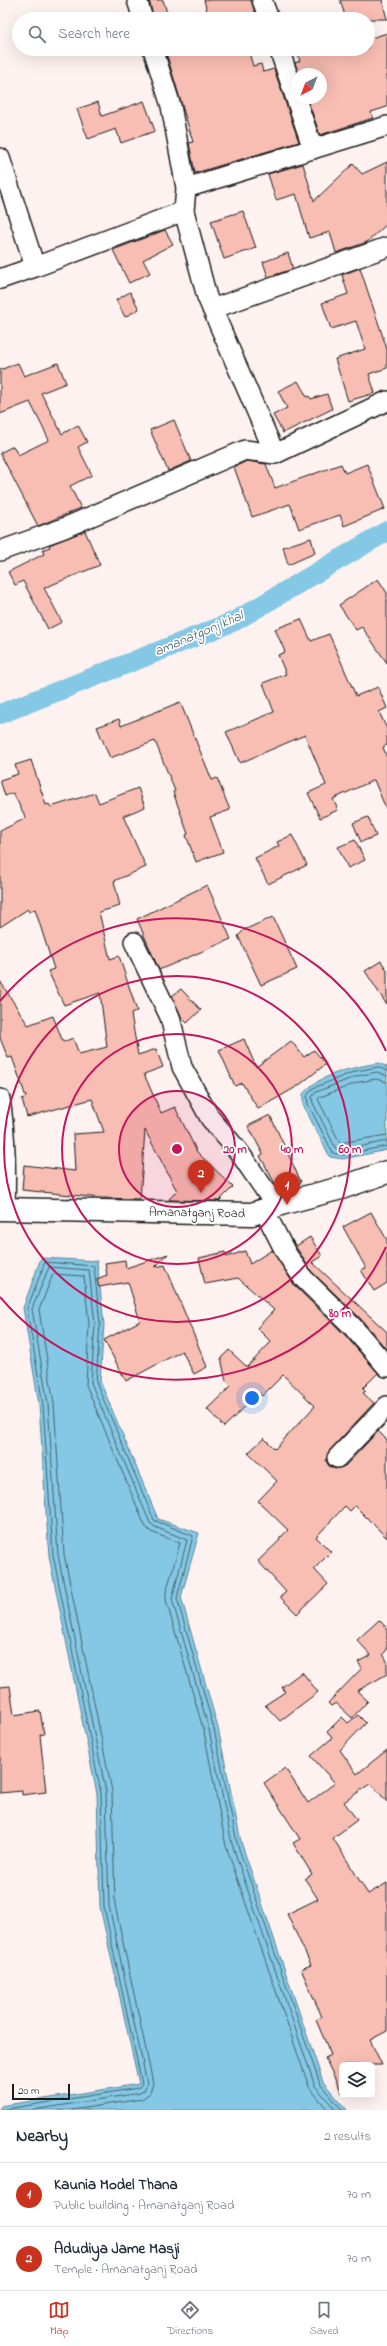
<!DOCTYPE html>
<html lang="en">
<head>
<meta charset="utf-8">
<style>
	body { margin:0; font-family:"Indie Flower",sans-serif; background:#f6f6f7; color:#1f2937 }
	.controls { position:absolute; right:12px; bottom:12px; display:grid; overflow:hidden; border-radius:6px; box-shadow:0 4px 16px #0002 }
	.controls button { width:36px; height:36px; display:grid; place-items:center; padding:0; border:0; border-bottom:1px solid #e0e1e3; background:#fff; color:#1f2937; font:20px sans-serif }
	.compass { position:absolute; left:291px; top:68px; width:36px; height:36px; border-radius:50%; background:#fff; box-shadow:0 4px 16px #0002; rotate:222deg }
	.scale { position:absolute; left:12px; bottom:10px; width:58px; box-sizing:border-box; padding-left:4px; border:2px solid #1c1c1c; border-top:0; font-size:11px; line-height:14px; white-space:nowrap; color:#1c1c1c; -webkit-text-stroke:3px #fff; paint-order:stroke }
	.you { position:absolute; left:252px; top:1398px; width:14px; height:14px; margin:-10px; border:3px solid #fff; border-radius:50%; background:#1a73e8; box-shadow:0 0 0 6px #1a73e833 }
	.badge { display:grid; place-items:center; width:26px; height:26px; border-radius:50%; background:#c8321e; color:#fff; font-size:13px; font-weight:700 }
	.pin { position:absolute; translate:-50% -33px; filter:drop-shadow(0 1px 2px #0008) }
	.pin::after { content:''; position:absolute; top:21px; width:14px; height:12px; background:inherit; clip-path:polygon(0 0,100% 0,50% 100%) }
	.list { margin:0; padding:0; list-style:none }
	h2 { display:flex; justify-content:space-between; align-items:center; height:52px; margin:0; padding:0 16px; font-size:17px }
	h2 small { font-size:13px; font-weight:400; color:#747a83 }
	.list li { display:grid; grid-template-columns:26px 1fr auto; gap:12px; align-items:center; box-sizing:border-box; height:64px; padding:0 16px; border-top:1px solid #e0e1e3 }
	.list b { display:block; font-size:15px; white-space:nowrap }
	.list p { margin:0; font-size:13px; white-space:nowrap; color:#747a83 }
	.list em { font-size:13px; font-style:normal; color:#747a83 }
	.icon { flex:none; width:22px; height:22px; fill:none; stroke:currentColor; stroke-width:2; stroke-linecap:round; stroke-linejoin:round }
	.map { position:relative; flex:none; width:387px; height:2110px; overflow:hidden }
	.search { position:absolute; background:#fff; box-shadow:0 4px 16px #0002; left:12px; right:12px; top:12px; height:44px; display:flex; align-items:center; gap:10px; box-sizing:border-box; padding:0 14px; border-radius:22px; color:#747a83; font-size:15px }
	.sheet { height:180px; background:#fff }
	nav { display:flex; justify-content:space-around; align-items:center; box-sizing:border-box; height:56px; border-top:1px solid #e0e1e3; background:#fff; font-size:11px; color:#747a83 }
	nav a { display:grid; justify-items:center; gap:2px }
	nav .on { color:#c8321e }
	.map>svg:first-child { display:block }
	.water { fill:#84c8e5; stroke:#5a8395 }
	.lines { fill:none; stroke-linecap:round; stroke-linejoin:round }
	.shore { stroke:#46616c; stroke-width:1 }
	.canal { stroke:#84c8e5; stroke-width:20 }
	.building { fill:#f8bdb3; stroke:#1c1c1c }
	.minor-casing { stroke:#1c1c1c; stroke-width:22 }
	.secondary-casing { stroke:#1c1c1c; stroke-width:25 }
	.minor { stroke:#fff; stroke-width:19 }
	.secondary { stroke:#fff; stroke-width:22 }
	.ring { fill:none; stroke:#c2185b; stroke-width:2 }
	.labels { text-anchor:middle; dominant-baseline:central; stroke-width:3.5; stroke-linejoin:round; paint-order:stroke }
	.street-label { font-size:13px; fill:#1c1c1c; stroke:#fff }
	.water-label { font-size:14px; font-style:italic; fill:#46616c; stroke:#fff }
	.centre { fill:#c2185b; stroke:#fff; stroke-width:2 }
	.ring-label { font-size:12px; text-anchor:middle; font-weight:bold; fill:#c2185b; stroke:#fff; stroke-width:3.5; stroke-linejoin:round; paint-order:stroke }
</style>
</head>
<body>
<div class="map">
<svg width="387" height="2110" viewBox="0 0 387 2110">
	<rect width="100%" height="100%" fill="#fef2f0"/>
	<filter id="ink" filterUnits="userSpaceOnUse"><feTurbulence type="fractalNoise" baseFrequency=".025" numOctaves="2"/><feDisplacementMap in="SourceGraphic" scale="8" xChannelSelector="R" yChannelSelector="G"/><feConvolveMatrix kernelMatrix="1 2 1 2 8 2 1 2 1" color-interpolation-filters="sRGB"/></filter>
	<g filter="url(#ink)">
		<path class="water" d="M379,1063L387,1067V1150L343,1159L330,1157L303,1105V1094C319,1074 354,1067 379,1063Z
			M41,1258L97,1261L104,1324L100,1381L158,1519L199,1533L181,1597L218,1728L241,1842L323,2082L347,2110H0V2106L139,2084L100,1907L97,1794L49,1556L39,1405L23,1308Z"/>
		<g class="lines">
			<path class="shore" d="M387,1071L378,1067L356,1071L313,1088L307,1096L308,1104L333,1153L343,1155L387,1146
				M387,1076L377,1072L357,1076L316,1092L312,1097L313,1103L336,1149L343,1150L387,1141
				M387,1082L376,1079L359,1082L320,1097L318,1099L340,1143L387,1135
				M0,2110L138,2088L142,2084L104,1907L101,1793L53,1555L43,1405L27,1309L45,1262L94,1266L100,1324L96,1382L154,1520L193,1536L177,1598L214,1729L237,1843L320,2084L342,2110
				M33,2110L140,2093L145,2090L147,2083L109,1906L106,1792L58,1555L48,1404L32,1309L49,1267L89,1270L95,1324L91,1383L150,1523L155,1527L187,1540L172,1599L209,1730L232,1844L315,2086L336,2110
				M72,2110L142,2099L150,2093L153,2083L115,1905L112,1791L64,1554L54,1404L39,1310L53,1274L84,1276L89,1324L86,1385L145,1526L151,1532L180,1543L166,1593V1600L204,1732L226,1846L309,2087L328,2110"/>
			<path class="canal" d="M0,714L235,621L387,531"/>
		</g>
		<path class="building" d="M149,0H163L169,19H154Z
			M204,0H251L257,19H209Z
			M340,0H382L387,19H346Z
			M387,33V107L371,112L373,118L320,135L307,98H321V74H299L295,63L300,61L296,49H368V39Z
			M165,49H248L253,66L261,64L263,72L274,69L299,142L195,173L189,143L193,142Z
			M144,101L155,131L121,143L116,129L88,139L77,109L98,102L102,116Z
			M387,162V224L367,242L336,253L330,232L309,238L296,194L276,200L268,174L303,164L314,201L353,164L362,174Z
			M243,211L256,248L224,259L211,221Z
			M165,230L173,244L143,260L150,273L129,283L113,250Z
			M288,253L293,269L268,277L263,262Z
			M360,268L387,349V368L369,374L375,393L348,401L335,359L365,349L356,321L331,329L322,303L348,294L342,275Z
			M130,292L139,309L125,317L116,300Z
			M18,363L24,376L58,363L66,383L41,393L62,434L78,425L87,442L78,447L92,475L70,486L81,508L38,526L0,453L13,446L18,455L49,440L30,402L0,414V370Z
			M298,381L307,397L309,396L311,399L327,394L332,409L283,433L273,415L287,408L278,391Z
			M174,420L191,461L168,471L150,430Z
			M247,461L266,464L275,488L341,464L345,473L367,464L385,509L344,526L340,515L299,529L290,504L252,517L234,467Z
			M85,531L100,565L44,588L62,622L48,629L23,581L15,585L8,572L44,554L42,550L50,547L49,545Z
			M311,538L315,553L288,565L283,547Z
			M378,579L387,593V663L362,627L356,630L339,605Z
			M301,619L311,641L329,634L356,696L378,687L387,708L379,712L387,729V745L383,747L387,758V811L374,780L333,799L338,810L320,818L308,793L326,785L305,735L240,763L226,732L274,712L263,683L286,674L278,655L285,652L275,629Z
			M180,702L212,780L217,778L230,810L210,817L223,852L196,862L186,835L188,834L173,792L175,791L155,741L110,758L97,727L119,719L121,726Z
			M31,760L46,805L49,804L51,807L95,793L99,803L138,788L145,807L123,816L146,867L114,881L120,906L99,912L110,959L119,956L137,1011L131,1014L138,1055L156,1049L163,1067L144,1074L161,1113L175,1107L197,1152L233,1187L219,1201L171,1200L169,1199L177,1191L145,1130L140,1199L101,1198L22,1190L24,1165L75,1171L73,1134L104,1132L92,1099L27,1117L22,1099L26,1097L12,1057L8,1058L0,1038V981L28,1025L53,1016L63,1042L73,1038L79,1054L107,1047L100,993L64,1005L48,971L54,969L35,909L29,912L28,909L0,927V831L26,818L13,793L5,796L0,780L18,774L15,765Z
			M368,817L376,836L361,842L353,823Z
			M292,835L307,865L268,884L255,858L279,846L277,842Z
			M355,840L365,860L348,868L338,847Z
			M207,885L231,939L159,970L137,919Z
			M273,917L297,969L261,985L238,936L244,930Z
			M381,961L387,970V1005L365,971Z
			M181,989L201,1010L187,1023L182,1018L172,996Z
			M244,1039L256,1067L291,1041L304,1057L314,1050L326,1064L298,1086L258,1109L242,1083L235,1086L219,1050Z
			M270,1115L301,1182L294,1187L279,1191L260,1156L263,1154L248,1126Z
			M371,1212L387,1240V1283L374,1291L361,1270L366,1268L343,1227Z
			M310,1237L322,1256L312,1262L387,1332V1350L360,1318L311,1271L291,1239L296,1246Z
			M272,1250L295,1286L344,1334L378,1373L363,1388L366,1391L363,1393L374,1403L329,1451L326,1461L329,1466L335,1469L345,1466L384,1425L378,1431L387,1440V1538L355,1506L350,1511L345,1506L316,1537L331,1552L314,1569L328,1584L297,1614L280,1597L286,1592L258,1561L280,1540L279,1539L288,1530L258,1501L277,1481L248,1453L264,1438L275,1449L315,1406L283,1375L262,1396L259,1393L224,1427L207,1409L231,1386L226,1381L221,1358L229,1350L247,1367L271,1342L257,1328L274,1310L238,1278L205,1284L199,1258L225,1252L226,1257L245,1251L250,1264Z
			M168,1254L155,1267L165,1265L207,1367L194,1374L182,1351L126,1381L104,1340L140,1321L128,1282L99,1287L97,1279L107,1275L105,1263L125,1260L126,1268Z
			M379,1620L387,1628V1650L383,1654L387,1661V1674L357,1691L368,1701L352,1718L336,1703L331,1706L328,1703L362,1668L358,1662L371,1655L357,1640Z
			M302,1672L318,1692L280,1721L265,1705L285,1692L282,1687Z
			M10,1686L14,1715L40,1711L44,1734L40,1735L46,1792L22,1795V1791L0,1793V1687Z
			M358,1715L366,1723L340,1750L357,1774L387,1750V1802L371,1783L344,1802L357,1820L333,1838L368,1894L387,1883V2031L370,2040L382,2065H342V2093L325,2058L331,2055L316,2020L322,2017L301,1969L311,1965L287,1914L318,1899L305,1879L312,1874L293,1843L300,1839L264,1783L285,1768L308,1803L335,1783L311,1756L332,1738L327,1732L342,1717L348,1723Z"/>
		<g class="lines">
			<g class="minor-casing">
				<path id="minor" d="M137,0L143,19
					M262,0L269,19
					M153,49L171,106L186,188
					M279,49L313,149
					M0,158L35,267L0,279
					M35,267L184,211
					M212,309L387,247
					M275,454L207,297L184,211L186,188L387,126
					M0,551L64,528L245,450L275,454L387,401
					M134,942L170,1017L182,1067L210,1118L239,1152L276,1206
					M0,1099C6,1137 6,1172 5,1210
					M264,1210L286,1253L303,1278L352,1326L387,1367
					M337,1458L387,1406"/>
			</g>
			<g class="secondary-casing">
				<path id="secondary" d="M0,1209L252,1214L284,1203L341,1188L387,1172"/>
			</g>
			<use href="#minor" class="minor"/>
			<use href="#secondary" class="secondary"/>
		</g>
	</g>
	<circle cx="177" cy="1149" r="58" fill="#c2185b" fill-opacity=".12"/>
	<g class="ring">
		<circle cx="177" cy="1149" r="58"/>
		<circle cx="177" cy="1149" r="115"/>
		<circle cx="177" cy="1149" r="173"/>
		<path d="M386 1247A231 231 0 0 1 0 1297M0 1001A231 231 0 0 1 386 1051"/>
	</g>
	<g class="labels">
		<g class="street-label">
			<text transform="translate(197 1213) rotate(1)">Amanatganj Road</text>
		</g>
		<g class="water-label">
			<text transform="translate(199 634) rotate(-23)">amanatgonj khal</text>
		</g>
	</g>
	<circle cx="177" cy="1149" r="6" class="centre"/>
	<g class="ring-label">
		<text x="235" y="1153">20 m</text>
		<text x="292" y="1153">40 m</text>
		<text x="350" y="1153">60 m</text>
		<text x="340" y="1317">80 m</text>
	</g>
</svg>
<div class="controls">
<button><svg class="icon" aria-label="layers" viewBox="0 0 24 24"><path d="M12 4l9 5-9 5-9-5zM3 14l9 5 9-5"/></svg></button>
</div>
<svg class="compass" viewBox="-18 -18 36 36"><path d="M0-13l5 13h-10z" fill="#e53935"/><path d="M0 13l5-13h-10z" fill="#747a83"/></svg>
<div class="scale">20 m</div>
<div class="you"></div>
<div class="pin badge" style="left:287px;top:1205px">1</div>
<div class="pin badge" style="left:201px;top:1193px">2</div>
<div class="search"><svg class="icon" aria-label="search" viewBox="0 0 24 24"><circle cx="10" cy="10" r="6"/><path d="M15 15l6 6"/></svg>Search here</div>
</div>
<section class="sheet">
<h2>Nearby<small>2 results</small></h2>
<ul class="list">
<li><span class="badge">1</span><div><b>Kaunia Model Thana</b><p>Public building · Amanatganj Road</p></div><em>70 m</em></li>
<li><span class="badge">2</span><div><b>Adudiya Jame Masji</b><p>Temple · Amanatganj Road</p></div><em>70 m</em></li>
</ul>
</section>
<nav>
<a class="on"><svg class="icon" aria-label="map" viewBox="0 0 24 24"><path d="M3 6l6-2 6 2 6-2v14l-6 2-6-2-6 2zM9 4v14M15 6v14"/></svg>Map</a>
<a><svg class="icon" aria-label="directions" viewBox="0 0 24 24"><path d="M12 3l9 9-9 9-9-9zM9 14v-3h6M13 9l2 2-2 2"/></svg>Directions</a>
<a><svg class="icon" aria-label="saved" viewBox="0 0 24 24"><path d="M7 4h10v16l-5-4-5 4z"/></svg>Saved</a>
</nav>
</body>
</html>
